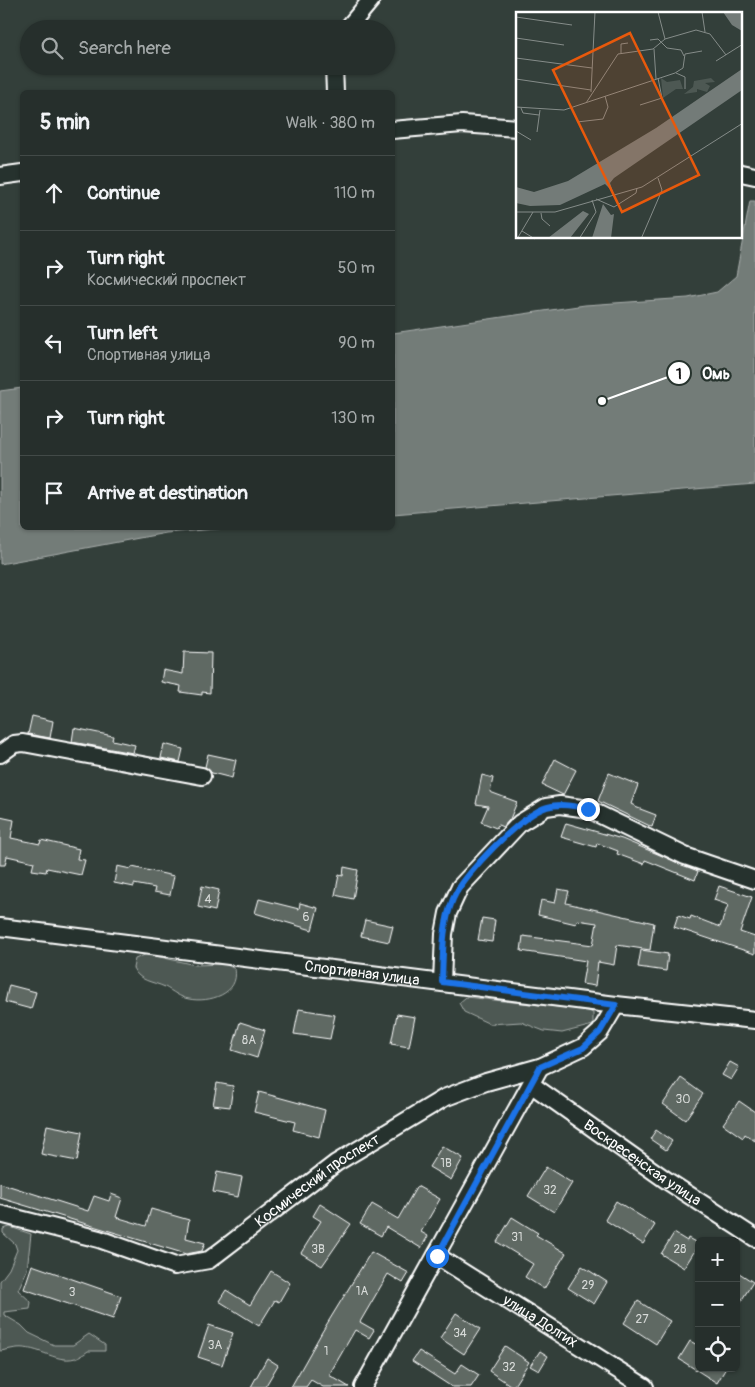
<!DOCTYPE html>
<html lang="en">
<head>
<meta charset="utf-8">
<style>
	body { margin:0; font-family:Pangolin,sans-serif; background:#2e3734; color:#f1f3f6 }
	.controls { position:absolute; right:15px; bottom:15px; display:grid; overflow:hidden; border-radius:8px; box-shadow:0 1px 4px #0004 }
	.controls button { width:45px; height:45px; display:grid; place-items:center; padding:0; border:0; border-bottom:1px solid #424a48; background:#262f2c; color:#f1f3f6; font:25px sans-serif }
	.stop { position:absolute; width:15px; height:15px; margin:-11px; border:4px solid #1a73e8; border-radius:50%; background:#fff }
	.stop.end { background:#1a73e8; border-color:#fff; box-shadow:0 1px 5px #0008 }
	.list { margin:0; padding:0; list-style:none }
	h2 { display:flex; justify-content:space-between; align-items:center; height:65px; margin:0; padding:0 20px; font-size:21px }
	h2 small { font-size:16px; font-weight:400; color:#a4a9a9 }
	.list li { display:grid; grid-template-columns:32px 1fr auto; gap:15px; align-items:center; box-sizing:border-box; height:75px; padding:0 20px; border-top:1px solid #424a48 }
	.list b { display:block; font-size:19px; white-space:nowrap }
	.list p { margin:0; font-size:16px; white-space:nowrap; color:#a4a9a9 }
	.list em { font-size:16px; font-style:normal; color:#a4a9a9 }
	.icon { flex:none; width:28px; height:28px; fill:none; stroke:currentColor; stroke-width:2; stroke-linecap:round; stroke-linejoin:round }
	.map { position:relative; flex:none; width:755px; height:1387px; overflow:hidden }
	.search { position:absolute; background:#262f2c; box-shadow:0 1px 4px #0004; left:20px; top:20px; width:375px; height:55px; display:flex; align-items:center; gap:12px; box-sizing:border-box; padding:0 18px; border-radius:28px; color:#a4a9a9; font-size:19px }
	.panel { position:absolute; background:#262f2c; box-shadow:0 1px 4px #0004; left:20px; top:90px; width:375px; height:440px; border-radius:8px }
	.map>svg:first-child { display:block }
	.green { fill:#4d5853; stroke:#a6aca9 }
	.water { fill:#737b78; stroke:#abb0ae }
	.building { fill:#5f6964; stroke:#fff }
	.lines { fill:none; stroke-linecap:round; stroke-linejoin:round }
	.minor-casing { stroke:#fff; stroke-width:20 }
	.minor { stroke:#26332d; stroke-width:16 }
	.route { stroke:#1a73e8; stroke-width:6 }
	.labels { text-anchor:middle; dominant-baseline:central; stroke-width:4.5; stroke-linejoin:round; paint-order:stroke }
	.number-label { font-size:12px; fill:#d7dad8 }
	.street-label { font-size:15px; fill:#fff; stroke:#26332d }
	.inset-road { fill:none; stroke:#858c89; stroke-width:1 }
	.view { fill:#e8590c; fill-opacity:0.15; stroke:#e8590c; stroke-width:2.5 }
	.inset-edge { fill:none; stroke:#fff; stroke-width:2.5 }
	.leader { fill:none; stroke:#fff; stroke-width:2 }
	.callout-dot { fill:#fff; stroke:#26332d; stroke-width:2 }
	.mark-label { font-size:15px; text-anchor:middle; font-weight:bold; fill:#111 }
	.callout-label { font-size:16px; text-anchor:middle; font-weight:bold; fill:#fff; stroke:#26332d; stroke-width:4.5; stroke-linejoin:round; paint-order:stroke }
</style>
</head>
<body>
<div class="map">
<svg width="755" height="1387" viewBox="0 0 755 1387">
	<rect width="100%" height="100%" fill="#333f3a"/>
	<filter id="ink" filterUnits="userSpaceOnUse"><feTurbulence type="fractalNoise" baseFrequency=".02" numOctaves="2"/><feDisplacementMap in="SourceGraphic" scale="10" xChannelSelector="R" yChannelSelector="G"/><feConvolveMatrix kernelMatrix="1 2 1 2 8 2 1 2 1" color-interpolation-filters="sRGB"/></filter>
	<g filter="url(#ink)">
		<path class="green" d="M147,954L195,965L225,964L235,969C240,994 209,1003 189,999C181,998 172,991 165,987C152,981 140,982 133,968L135,959Z
			M466,997L586,1010L593,1013V1025L562,1033L544,1031L521,1022L490,1024L464,1012L459,1003Z
			M10,1227L31,1234L27,1270L18,1290L31,1302L30,1309L4,1312V1315L21,1325L29,1333L54,1345H73L89,1334L105,1345V1351H88C65,1370 48,1350 24,1348C16,1347 8,1350 0,1351V1281L9,1269L17,1250L15,1244L3,1233V1229Z"/>
		<path class="water" d="M750,201H755V484L393,514V333L585,305L688,298L717,292L736,276Z
			M22,388V528H228L166,533L0,564V391Z"/>
		<path class="building" d="M184,652L211,653L210,693L202,692V695L180,692L181,686L161,682L163,670L183,674Z
			M32,716L53,721L50,738L28,734Z
			M74,728L113,736L112,740L135,745L133,753L72,742Z
			M164,744L183,749L180,762L161,758Z
			M208,754L236,760L232,778L212,773L205,767Z
			M555,759L576,770L563,795L542,785Z
			M609,773L638,785L631,804L635,806V807L656,815L652,827L598,801Z
			M482,775L493,778L490,792L517,802L510,819L503,827L498,825L496,828L481,822L488,806L476,804Z
			M0,817L14,820L11,838L40,844L41,840L79,849L77,859L85,860L81,875L47,868L46,872L32,870L34,862L7,856L5,865H0Z
			M566,823L622,839L698,871L695,880L645,860L644,864L617,854L618,851L597,843L596,847L561,837Z
			M117,866L131,869L132,867L174,876L170,895L154,892L155,888L134,884V887L114,883Z
			M344,867L358,870L353,899L335,895L339,875L343,876Z
			M202,886L219,890L215,911L198,907Z
			M719,886L752,897L740,932L755,937V954L674,927L678,915L690,919L691,916L720,927L728,905L714,900Z
			M558,889L569,891L566,903L654,923L650,950L617,945L614,965L598,962L595,986L582,984L586,961L521,951L523,936L593,945L597,923L577,920L576,924L538,915L541,900L555,903Z
			M259,899L299,909L300,903L318,908L312,930L255,913Z
			M482,918L495,920L492,942L478,940Z
			M365,920L393,926L389,942L361,936Z
			M641,950L668,954L666,971L638,967Z
			M9,985L36,992L31,1009L5,1002Z
			M299,1009L335,1015L330,1039L294,1034Z
			M397,1014L415,1017L409,1047L391,1044Z
			M240,1022L265,1030L257,1058L232,1050Z
			M730,1062L739,1067L731,1080L722,1075Z
			M681,1078L703,1094L685,1120L663,1104Z
			M217,1083L233,1086L230,1107L213,1105Z
			M259,1092L325,1110L319,1137L293,1130L295,1122L254,1112Z
			M739,1101L755,1112V1141L745,1134L743,1138L723,1124Z
			M47,1125L82,1132L77,1161L41,1154Z
			M656,1130L672,1141L666,1150L650,1139Z
			M442,1146L463,1158L451,1180L429,1167Z
			M546,1167L572,1183L554,1212L528,1196Z
			M217,1172L242,1177L238,1197L213,1192Z
			M0,1183L88,1211L94,1196L109,1201L111,1194L122,1198L116,1217L146,1226L151,1209L189,1220L186,1238L205,1243L202,1251L186,1254L0,1198Z
			M417,1186L440,1199L421,1232L428,1236L421,1248L386,1227L381,1236L360,1224L372,1204L398,1219Z
			M616,1201L655,1225L643,1244L605,1220Z
			M320,1204L351,1224L322,1266L301,1253L321,1221L313,1216Z
			M512,1217L538,1233L536,1235L566,1253L544,1289L525,1277L533,1264L497,1242Z
			M674,1233L687,1241L688,1238L699,1244L684,1268L661,1254Z
			M371,1252L409,1273L403,1283L388,1274L360,1322L374,1330L369,1338L355,1330L329,1375L349,1387H323L311,1380L306,1387H291L322,1332Z
			M32,1265L121,1296L113,1319L24,1289Z
			M582,1266L607,1282L594,1304L568,1288Z
			M271,1271L290,1283L279,1302L275,1300L259,1326L219,1301L226,1290L250,1305Z
			M736,1271L753,1282L736,1309Z
			M638,1301L670,1321L656,1344L624,1323Z
			M456,1313L480,1329L464,1354L440,1338Z
			M209,1325L233,1333L222,1365L198,1357Z
			M690,1341L699,1346V1368H726L717,1383L679,1359Z
			M505,1346L529,1362L513,1387L489,1371Z
			M419,1351L455,1374L462,1364L479,1375L471,1387H452L412,1361Z
			M540,1351L548,1356L539,1371L530,1366Z
			M267,1358L278,1365L265,1387H251Z"/>
		<g class="lines">
			<g class="minor-casing">
				<g id="minor">
					<path d="M347,29L371,0"/>
					<path d="M334,66L335,92"/>
					<path d="M392,130L462,124L518,128"/>
					<path d="M741,173L755,176"/>
					<path d="M0,176L22,173"/>
					<path d="M0,754L14,744L23,743L202,776"/>
					<path id="s1" d="M0,927L616,1005L755,1020"/>
					<path d="M442,982L444,934L448,913L460,887L520,823L546,807L560,805L588,809L685,856L755,880"/>
					<path id="s2" d="M532,1085L669,1182L755,1238"/>
					<path id="s3" d="M0,1214L99,1239L175,1266L209,1260L336,1163L444,1098L486,1082L540,1067L583,1047L600,1032L616,1005"/>
					<path id="s4" d="M437,1256L645,1387"/>
					<path d="M363,1387L540,1067"/>
				</g>
			</g>
			<use href="#minor" class="minor"/>
		</g>
	</g>
	<g class="lines" filter="url(#ink)">
		<path class="route" d="M437,1256L540,1067L583,1048L600,1032L616,1005L442,982C443,955 442,925 453,899C464,874 521,815 547,807C561,803 575,806 588,809"/>
	</g>
	<g class="labels">
		<g class="number-label">
			<text x="208" y="899">4</text>
			<text x="306" y="917">6</text>
			<text x="249" y="1040">8А</text>
			<text x="683" y="1099">30</text>
			<text x="446" y="1163">1В</text>
			<text x="550" y="1190">32</text>
			<text x="517" y="1237">31</text>
			<text x="318" y="1249">3В</text>
			<text x="680" y="1249">28</text>
			<text x="588" y="1285">29</text>
			<text x="362" y="1291">1А</text>
			<text x="72" y="1292">3</text>
			<text x="642" y="1319">27</text>
			<text x="460" y="1333">34</text>
			<text x="215" y="1345">3А</text>
			<text x="326" y="1351">1</text>
			<text x="509" y="1367">32</text>
		</g>
		<g class="street-label">
			<text stroke="none"><textPath href="#s1" startOffset="365">Спортивная улица</textPath></text>
			<text stroke="none"><textPath href="#s2" startOffset="135">Воскресенская улица</textPath></text>
			<text stroke="none"><textPath href="#s3" startOffset="352">Космический проспект</textPath></text>
			<text stroke="none"><textPath href="#s4" startOffset="122">улица Долгих</textPath></text>
		</g>
	</g>
	<g transform="translate(516 12)">
		<rect width="226" height="226" fill="#333f3a"/>
		<path d="M145,66L151,70L164,68L167,77H160L147,86ZM195,66L199,70L189,71L194,74L191,80L181,77V80L168,82L177,75L178,69Z" fill="#4d5853"/>
		<path d="M207,0H226V19L216,13ZM226,57V78L98,166L94,171L97,180L89,172L44,193L14,194L0,191V175L18,180L52,169L140,116ZM87,192L95,203L98,202L95,226H76ZM67,199L73,202L54,226H32Z" fill="#737b78"/>
		<path class="inset-road" d="M142,0L149,27M186,0L189,20M0,5L56,13M0,26L48,33M134,28L142,27L151,36L165,38L168,44M138,37L140,67M105,41V32L112,31M0,46L76,56M200,49L227,32M160,61L169,65V77M0,67L75,78M75,80L79,0M70,91L102,42L137,37L149,27L180,18L194,22L210,43M124,93L146,86L142,66M0,95L48,98L159,61L167,56L169,42L186,39M5,96L7,101L23,103M61,110L87,107L92,95L89,84M0,119L15,128M21,120L24,98M80,187L98,195L120,181L121,176M0,200H39L126,175L227,111M25,201L26,207L34,214M6,219L19,227M1,227L17,200M63,227L80,200L76,188M125,227L146,178L142,166"/>
		<path class="view" d="M114,21L183,163L106,200L37,58Z"/>
		<rect width="226" height="226" class="inset-edge"/>
	</g>
	<path class="leader" d="M602 401L679 373"/>
	<g class="callout-dot">
		<circle cx="602" cy="401" r="5"/>
		<circle cx="679" cy="373" r="12"/>
	</g>
	<g class="mark-label">
		<text x="679" y="379">1</text>
	</g>
	<g class="callout-label">
		<text x="716" y="379">Омь</text>
	</g>
</svg>
<div class="controls">
<button>+</button>
<button>−</button>
<button><svg class="icon" aria-label="locate" viewBox="0 0 24 24"><circle cx="12" cy="12" r="6"/><path d="M12 2v4M12 18v4M2 12h4M18 12h4"/></svg></button>
</div>
<div class="stop" style="left:437px;top:1256px"></div>
<div class="stop end" style="left:588px;top:809px"></div>
<div class="search"><svg class="icon" aria-label="search" viewBox="0 0 24 24"><circle cx="10" cy="10" r="6"/><path d="M15 15l6 6"/></svg>Search here</div>
<section class="panel">
<h2>5 min<small>Walk · 380 m</small></h2>
<ul class="list">
<li><svg class="icon" aria-label="ahead" viewBox="0 0 24 24"><path d="M12 20V5M6 11l6-6 6 6"/></svg><div><b>Continue</b></div><em>110 m</em></li>
<li><svg class="icon" aria-label="right" viewBox="0 0 24 24"><path d="M7 20v-9h11M14 6l5 5-5 5"/></svg><div><b>Turn right</b><p>Космический проспект</p></div><em>50 m</em></li>
<li><svg class="icon" aria-label="left" viewBox="0 0 24 24"><path d="M17 20v-9H6M10 6l-5 5 5 5"/></svg><div><b>Turn left</b><p>Спортивная улица</p></div><em>90 m</em></li>
<li><svg class="icon" aria-label="right" viewBox="0 0 24 24"><path d="M7 20v-9h11M14 6l5 5-5 5"/></svg><div><b>Turn right</b></div><em>130 m</em></li>
<li><svg class="icon" aria-label="arrive" viewBox="0 0 24 24"><path d="M6 21V4h12l-3 4 3 4H6"/></svg><div><b>Arrive at destination</b></div></li>
</ul>
</section>
</div>
</body>
</html>
